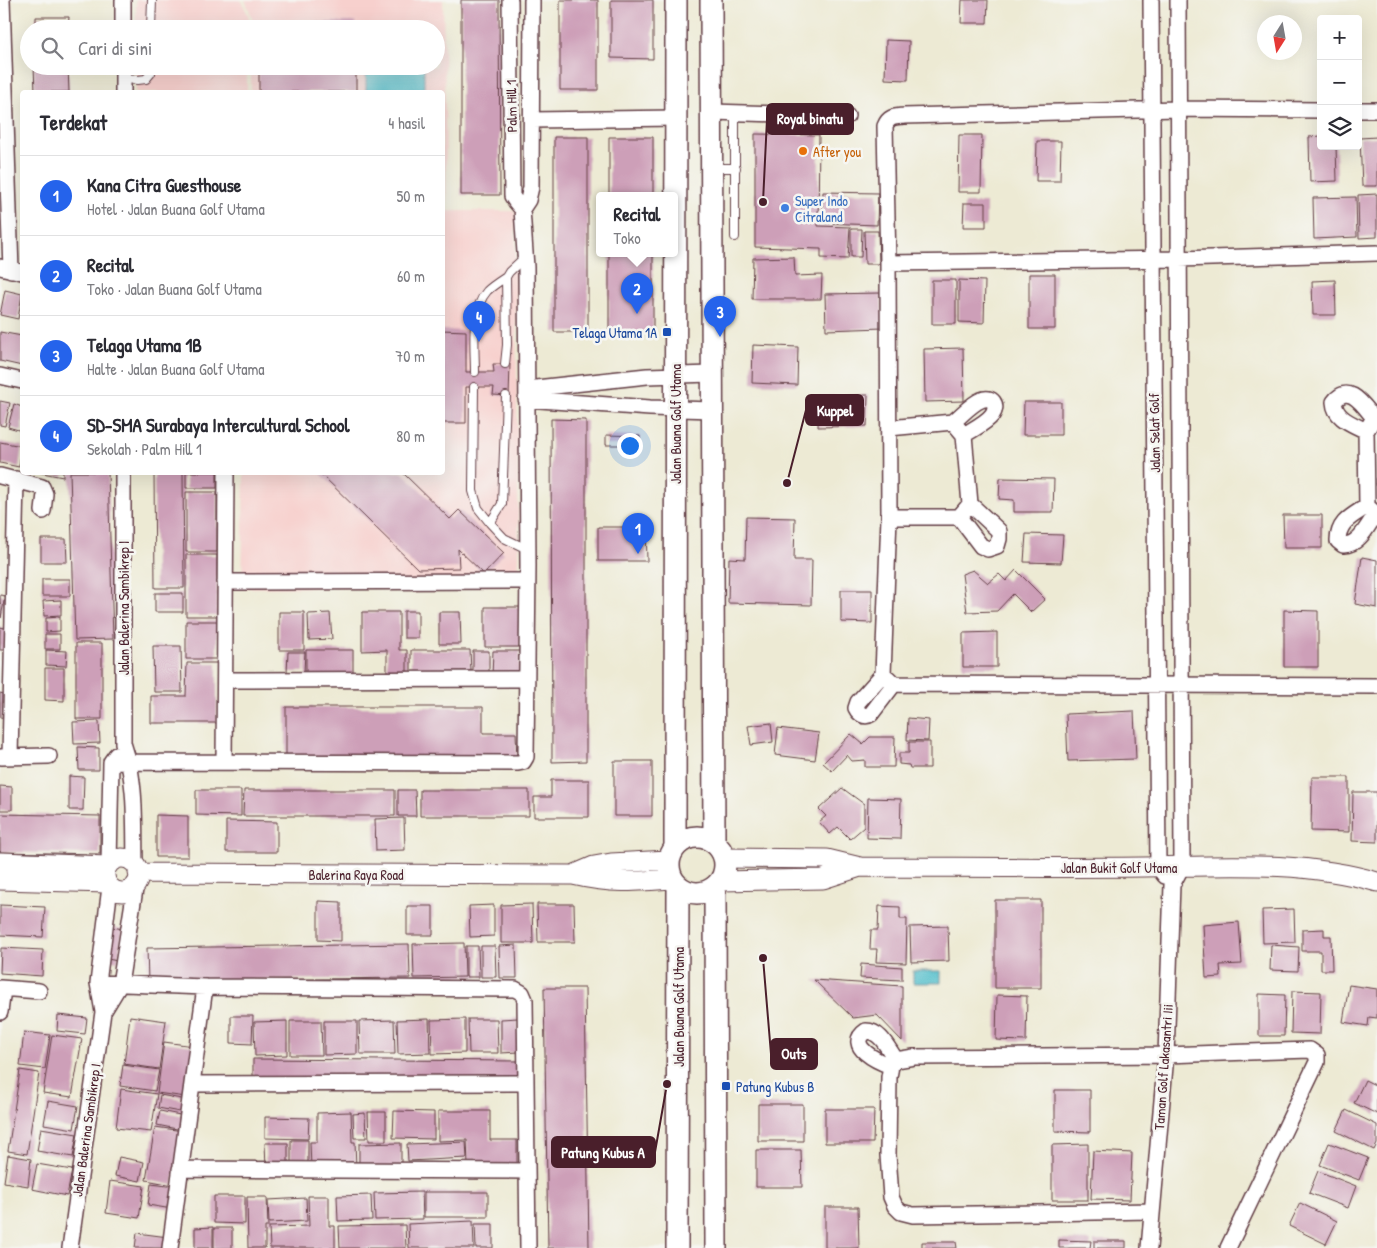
<!DOCTYPE html>
<html lang="id">
<head>
<meta charset="utf-8">
<style>
	body { margin:0; font-family:"Patrick Hand",sans-serif; background:#f2f2f3; color:#2b2b33 }
	.controls { position:absolute; right:15px; top:15px; display:grid; overflow:hidden; border-radius:5px; box-shadow:0 5px 20px #0002 }
	.controls button { width:45px; height:45px; display:grid; place-items:center; padding:0; border:0; border-bottom:1px solid #e1e1e2; background:#fff; color:#2b2b33; font:25px sans-serif }
	.compass { position:absolute; left:1257px; top:15px; width:45px; height:45px; border-radius:50%; background:#fff; box-shadow:0 5px 20px #0002; rotate:191deg }
	.you { position:absolute; left:629px; top:445px; width:18px; height:18px; margin:-12px; border:4px solid #fff; border-radius:50%; background:#1a73e8; box-shadow:0 0 0 8px #1a73e833 }
	.badge { display:grid; place-items:center; width:32px; height:32px; border-radius:50%; background:#2563eb; color:#fff; font-size:16px; font-weight:700 }
	.pin { position:absolute; translate:-50% -41px; filter:drop-shadow(0 1px 2px #0008) }
	.pin::after { content:''; position:absolute; top:26px; width:18px; height:15px; background:inherit; clip-path:polygon(0 0,100% 0,50% 100%) }
	.popup { position:absolute; left:596px; top:192px; width:82px; height:65px; box-sizing:border-box; display:grid; place-content:center; border-radius:5px; background:#fff; filter:drop-shadow(0 1px 4px #0005); font-size:16px; white-space:nowrap; color:#7c7c81 }
	.popup b { font-size:19px; color:#2b2b33 }
	.popup::after { content:''; position:absolute; left:50%; top:100%; margin-left:-10px; border:10px solid transparent; border-top-color:#fff }
	.list { margin:0; padding:0; list-style:none }
	h2 { display:flex; justify-content:space-between; align-items:center; height:65px; margin:0; padding:0 20px; font-size:21px }
	h2 small { font-size:16px; font-weight:400; color:#7c7c81 }
	.list li { display:grid; grid-template-columns:32px 1fr auto; gap:15px; align-items:center; box-sizing:border-box; height:80px; padding:0 20px; border-top:1px solid #e1e1e2 }
	.list b { display:block; font-size:19px; white-space:nowrap }
	.list p { margin:0; font-size:16px; white-space:nowrap; color:#7c7c81 }
	.list em { font-size:16px; font-style:normal; color:#7c7c81 }
	.icon { flex:none; width:28px; height:28px; fill:none; stroke:currentColor; stroke-width:2; stroke-linecap:round; stroke-linejoin:round }
	.map { position:relative; flex:none; width:1377px; height:1248px; overflow:hidden }
	.search { position:absolute; background:#fff; box-shadow:0 5px 20px #0002; left:20px; top:20px; width:425px; height:55px; display:flex; align-items:center; gap:12px; box-sizing:border-box; padding:0 18px; border-radius:28px; color:#7c7c81; font-size:19px }
	.panel { position:absolute; background:#fff; box-shadow:0 5px 20px #0002; left:20px; top:90px; width:425px; height:385px; border-radius:5px }
	.map>svg:first-child { display:block }
	.built { fill:#f7d0cd }
	.water { fill:#50bdca; stroke:#4d6e7a }
	.building { fill:#cd9fb8 }
	.lines { fill:none; stroke-linecap:round; stroke-linejoin:round }
	.service-casing { stroke:#623d44; stroke-width:10 }
	.minor-casing { stroke:#623d44; stroke-width:18 }
	.tertiary-casing { stroke:#623d44; stroke-width:21 }
	.secondary-casing { stroke:#623d44; stroke-width:24 }
	.service { stroke:#fff; stroke-width:8 }
	.minor { stroke:#fff; stroke-width:15 }
	.tertiary { stroke:#fff; stroke-width:19 }
	.secondary { stroke:#fff; stroke-width:21 }
	.food-dot { fill:#e8710a; stroke:#f6f6f2; stroke-width:2 }
	.shop-dot { fill:#3f7fe0; stroke:#f6f6f2; stroke-width:2 }
	.transit-dot { fill:#1a4fb4; stroke:#f6f6f2; stroke-width:2 }
	.labels { text-anchor:middle; dominant-baseline:central; stroke-width:5; stroke-linejoin:round; paint-order:stroke }
	.street-label { font-size:14px; fill:#4a1f2b; stroke:#f6f6f2 }
	.food-label { font-size:14px; fill:#c56008; stroke:#f6f6f2; text-anchor:start }
	.shop-label { font-size:14px; fill:#366cbe; stroke:#f6f6f2; text-anchor:start }
	.transit-label { font-size:14px; fill:#164399; stroke:#f6f6f2; text-anchor:end }
	.leader { fill:none; stroke:#4a1f2b; stroke-width:2 }
	.callout-dot { fill:#4a1f2b; stroke:#f6f6f2; stroke-width:2 }
	.callout { fill:#4a1f2b; stroke:#4a1f2b; stroke-width:2 }
	.callout-label { font-size:15px; text-anchor:middle; font-weight:bold; fill:#fff }
</style>
</head>
<body>
<div class="map">
<svg width="1377" height="1248" viewBox="0 0 1377 1248">
	<rect width="100%" height="100%" fill="#f6f6f2"/>
	<filter id="ink" filterUnits="userSpaceOnUse"><feTurbulence type="fractalNoise" baseFrequency=".02" numOctaves="2"/><feDisplacementMap in="SourceGraphic" scale="10" xChannelSelector="R" yChannelSelector="G"/><feConvolveMatrix kernelMatrix="1 2 1 2 8 2 1 2 1" color-interpolation-filters="sRGB"/></filter>
	<filter id="wash" filterUnits="userSpaceOnUse"><feTurbulence type="fractalNoise" baseFrequency=".0096" numOctaves="4" result="noise"/><feDisplacementMap in="SourceGraphic" scale="20" xChannelSelector="R" yChannelSelector="G"/><feGaussianBlur stdDeviation="1.12" result="paint"/><feColorMatrix in="noise" values="0 0 0 0 0 0 0 0 0 0 0 0 0 0 0 0 0 1.4 0 .05"/><feComposite in="paint" operator="in"/></filter>
	<g filter="url(#wash)">
		<rect width="100%" height="100%" fill="#edead4"/>
		<path class="built" d="M136,0H241L249,17L248,29H136Z
			M245,0H443L447,211H515L519,585L242,588L244,473L442,472V92H251V66H436V29H252V17Z
			M136,66H247V92H136Z"/>
		<path class="water" d="M366,66H424V92H366Z
			M913,971H941V983H913Z"/>
		<g id="blocks">
			<path class="building" d="M461,0H499L500,195H461Z
				M560,0H598V90H560Z
				M611,0H653V59L611,58Z
				M962,0H988L987,23H961Z
				M36,17H69L68,29H36Z
				M259,22H356V29H259Z
				M886,40L909,41L908,80L885,79Z
				M34,66H68L69,92H35Z
				M259,66H356V92H259Z
				M755,134L819,135L818,226L850,227L848,259L821,258V249L755,247Z
				M959,135H982L981,192H958Z
				M1321,136V146H1336L1337,181L1310,182L1309,137Z
				M554,137H588V332H554Z
				M609,137H653V195H609Z
				M1377,137V186H1362L1360,138Z
				M1037,141H1061L1060,181H1036Z
				M823,192L878,193L877,225L822,223Z
				M1377,194V237L1359,238L1358,195Z
				M1356,197L1357,237L1314,239L1313,198Z
				M964,203H986V227H963Z
				M851,229H862L861,257H851Z
				M864,231H878L879,264H865Z
				M609,253H653V332H609Z
				M794,257L795,276L822,275L821,299H752L753,258Z
				M1029,274H1055V329H1029Z
				M932,280H956V324H932Z
				M959,280L985,281L984,323L959,322Z
				M1335,280L1336,315H1313L1312,281Z
				M5,290L22,294L18,319L0,315Z
				M881,293L883,328L826,330L825,294Z
				M442,330L466,331V372H494L493,364H510L509,396L493,395L494,387H466V423H442Z
				M0,332L22,336V366L0,361Z
				M753,345L798,347L797,385L752,383Z
				M963,348L964,401L925,402L924,349Z
				M868,395L867,426L818,427L819,396Z
				M0,401L10,403L5,426L0,425Z
				M1024,402H1061V435H1023Z
				M14,404L22,407V431L8,427Z
				M551,419L586,420V761L552,762Z
				M606,435L640,436V445H606Z
				M0,442L22,446L19,467L0,463Z
				M37,472H63V477Z
				M70,472H108L113,639L75,640Z
				M154,472H183L184,588H155Z
				M186,472H217V488H186Z
				M319,472H402L450,519L459,510L504,553L484,574L458,549L459,568L418,569Z
				M1000,478L1054,479L1053,512H1014V500L999,499Z
				M186,492H217V552H186Z
				M1283,515H1322V548H1284Z
				M746,517L795,518L794,560H812L811,605L728,603L729,558L745,559Z
				M598,527H646L647,561H598Z
				M1026,534L1063,535L1061,563L1024,562Z
				M41,539H66L67,562H41Z
				M186,555H217V616H186Z
				M1362,557L1377,560V608L1355,604Z
				M973,570L988,583L999,574L1006,581L1016,570L1045,599L1031,612L1013,594L997,611L967,612L962,574Z
				M42,579H70V596H42Z
				M841,590H872V623L841,622Z
				M155,593H183V612H155Z
				M0,595L11,597L10,602L4,601L1,618Z
				M61,600V615L44,616L43,601Z
				M485,607H520V647H485Z
				M1284,610L1318,611V667H1284Z
				M404,611H418V638H404Z
				M279,612H304V650H279Z
				M362,612H399V650H407V678H387V650L362,651Z
				M439,612H460L461,644H439Z
				M330,613L332,639L309,640L308,614Z
				M60,617V631L46,632V618Z
				M186,621H217V659H186Z
				M0,627L9,629L4,650H0Z
				M997,632V667H963V633Z
				M45,634H60V649H45Z
				M76,643H102V719H76Z
				M153,646H181L182,692H154Z
				M46,650L67,651L66,666L46,665Z
				M306,650H353V678H306Z
				M411,650H470L471,671L411,672Z
				M473,651H489V674H473Z
				M493,651H520L519,677L492,676Z
				M288,652H305L304,672H287Z
				M187,663H217V723H151V696H186Z
				M45,668H64V701L45,700Z
				M0,693L4,694L2,718H0Z
				M286,707H483V733H516L517,762H286Z
				M1134,711L1136,759L1068,761L1066,714Z
				M908,718L929,720L928,741L907,740Z
				M99,721L100,743L74,744L73,722Z
				M771,723L773,742L751,745L748,726Z
				M778,728L819,733L815,760L775,755Z
				M851,734L863,744L870,737H895L894,767H865V760L852,761L847,755L832,771L823,763Z
				M909,742H930V768H910L909,765L899,764V753H909Z
				M78,747L99,748V770H79Z
				M614,761H652V816H614Z
				M69,776L84,777L83,810H69Z
				M1312,777H1349V832L1311,831Z
				M551,780H589V817H534V797H551Z
				M0,786L12,787V810H0Z
				M842,788L864,804V827L850,839L838,827L830,834L819,822L826,816L819,809Z
				M196,790H241V816L196,815Z
				M244,790H395V816H243Z
				M398,790H415L416,816H398Z
				M420,790H529V816H420Z
				M1353,792H1377V842L1352,841Z
				M868,798L901,799L900,839L867,838Z
				M0,814L100,816V854L0,852Z
				M156,815L188,816V857H156Z
				M404,818L405,850L376,851L375,819Z
				M226,821L277,822V852H226Z
				M995,900H1041V988H995Z
				M318,901L341,902V941L318,940Z
				M532,904L533,943H501V905Z
				M537,904H574L575,942H538Z
				M0,905L45,907L43,937L0,935Z
				M494,905V936L470,937L469,906Z
				M407,906H433V935H407Z
				M879,906L900,907V919H907L906,963L876,962L877,949H870L871,930H878Z
				M1294,909L1295,942L1263,943L1262,910Z
				M1239,922L1242,964L1220,965L1221,977L1206,978L1203,925Z
				M948,926L949,961L911,962L910,927Z
				M112,927L123,929L118,961L107,959Z
				M1324,929V936H1331L1332,970H1321V951H1302V930Z
				M464,943L465,977L414,978L413,944Z
				M409,944L410,978L148,981L147,948Z
				M516,945L517,978H500L499,946Z
				M1271,945L1299,947L1298,971L1270,970Z
				M466,946H478L479,977H466Z
				M481,946H495L496,977H481Z
				M1,948L43,950L42,976L0,973Z
				M861,964L902,967V980L860,978Z
				M814,980L902,986V1041L877,1015L853,1018Z
				M1349,985L1377,989V1018L1369,1017L1368,1026L1343,1022Z
				M544,988H585L589,1248H548Z
				M1292,991L1321,992L1320,1034L1291,1033Z
				M1259,994L1285,995L1284,1036H1259Z
				M997,995L1027,996L1026,1041L996,1040Z
				M58,1015L87,1018L85,1034L57,1031Z
				M130,1016L166,1021L159,1069L124,1064Z
				M231,1016H253L252,1044L231,1043Z
				M518,1018L519,1052L501,1053V1019Z
				M429,1019L430,1053L398,1054L397,1020Z
				M465,1019V1053L432,1054L431,1020Z
				M468,1019H497L498,1053H469Z
				M394,1020L395,1054H360L359,1021Z
				M287,1021V1055L255,1056L254,1022Z
				M290,1021H321L322,1055H290Z
				M324,1021H357V1054L324,1055Z
				M24,1032L50,1035L45,1069L20,1066Z
				M52,1035L82,1039L72,1097L43,1093Z
				M164,1042L194,1046L186,1097L157,1093Z
				M253,1059L519,1061V1083L253,1081Z
				M123,1065L159,1070L155,1091L120,1086Z
				M20,1070L39,1073L27,1154L8,1151Z
				M1365,1080L1377,1086V1114L1354,1103Z
				M121,1089L157,1094L151,1132L116,1128Z
				M1055,1090H1090V1132L1055,1131Z
				M160,1095L187,1100L185,1113L158,1108Z
				M48,1101L78,1106L74,1129L44,1124Z
				M758,1104H803V1141H758Z
				M825,1109H874L873,1143H825Z
				M1346,1110L1377,1125V1144L1374,1150L1336,1131Z
				M160,1111L185,1116L182,1130L157,1125Z
				M394,1111L434,1112V1139L393,1138Z
				M438,1111H490V1140H517V1165L468,1166L467,1140L438,1141Z
				M351,1112L352,1142H355L356,1167L311,1168L310,1142H317V1113Z
				M368,1112H386V1141H369Z
				M365,1113L366,1138H354L353,1114Z
				M265,1117L309,1118L308,1139L265,1138Z
				M155,1127L183,1131L173,1185L146,1180Z
				M41,1128L77,1134L73,1157L37,1151Z
				M291,1140H308V1162H291Z
				M466,1142L467,1158L408,1161L407,1144Z
				M265,1143H288V1168H266Z
				M401,1143V1169H359V1144Z
				M1329,1143L1368,1158L1359,1180L1320,1165Z
				M1088,1144V1200H1052V1145Z
				M756,1150H801L802,1187H756Z
				M1093,1151L1132,1153L1130,1200L1091,1199Z
				M8,1155L31,1159L28,1186L4,1182Z
				M119,1157L144,1162L140,1181L115,1176Z
				M37,1164L72,1170L67,1196L32,1189Z
				M1318,1171L1356,1186L1348,1208L1309,1193Z
				M110,1181L144,1186L139,1218L106,1213Z
				M151,1184L175,1187L172,1209L148,1205Z
				M422,1192L423,1219L375,1220L374,1193Z
				M424,1192H488V1217H424Z
				M371,1195L372,1220L338,1221L337,1196Z
				M214,1196H245V1224L214,1223Z
				M308,1196H329V1226H335V1248H270L269,1227L309,1226Z
				M247,1197H267L268,1227H265V1248H248Z
				M306,1198L307,1221L269,1223L268,1200Z
				M1300,1203L1337,1221L1326,1244L1289,1226Z
				M825,1207H858L859,1248H825Z
				M473,1221L474,1248H409L408,1224Z
				M475,1224H493V1248H476Z
				M405,1225L406,1248H340L339,1226Z
				M213,1227V1248H195V1228Z
				M214,1228H232V1248H214Z
				M137,1233L168,1237L167,1248H135Z
				M1059,1240L1091,1241L1090,1248H1059Z
				M1094,1241H1126V1248H1094Z
				M922,1242H956L957,1248H922Z"/>
		</g>
	</g>
	<g filter="url(#ink)">
		<use href="#blocks" fill-opacity="0" stroke="#623d44" stroke-width="1"/>
		<g class="lines">
			<g class="service-casing">
				<path id="service" d="M151,29L152,0
					M123,79L138,80L146,79L151,73V66
					M735,113V237
					M714,168H736
					M505,364L507,345L506,277L509,272L525,257
					M475,372C475,348 470,310 487,291C492,286 500,281 506,277
					M474,387L473,491L478,508L490,523
					M506,396L502,504L490,523L504,538L527,549"/>
			</g>
			<g class="minor-casing">
				<path id="minor" d="M2,0L11,270
					M123,0V29
					M510,0L512,196L516,202L522,209
					M1151,0L1158,867L1165,876
					M123,66V92
					M1358,110H1377
					M712,112L847,116
					M532,120L676,118
					M888,263L1179,259L1377,253
					M0,267L22,272
					M0,376L22,381
					M527,389L647,376L712,374
					M526,399L650,408L712,410
					M1377,417L1374,418L1366,431L1367,506L1377,515
					M953,422C962,415 971,404 981,400C992,395 999,405 992,415C986,423 973,429 964,435
					M1366,431C1353,424 1335,419 1334,402C1349,382 1363,405 1374,418
					M123,472V743C137,782 134,824 135,865
					M0,476L42,487L45,494L43,511
					M1367,506C1353,516 1338,521 1338,541L1343,545C1358,546 1367,527 1375,515
					M889,517H959L970,504L964,435L953,422L889,428
					M959,517L981,546L988,549L997,546L999,539V531L970,504
					M225,582L527,581
					M888,678L894,684L1377,686
					M225,680L526,679
					M894,684L871,714C865,718 859,714 856,708L858,702L883,674L889,517L888,263L885,126C889,116 895,117 904,116L1178,109L1321,110
					M1,757L49,756
					M10,757L16,479
					M111,762L518,763L523,762L526,757L528,566L526,267L522,209L528,200L531,187L532,0
					M224,762L226,472
					M109,864L111,762L116,755
					M98,983L205,987L515,989L522,993L525,1000L528,1248
					M0,988L39,991
					M0,1012L3,989
					M103,1012L120,984L136,883
					M891,1066C879,1062 844,1046 866,1031C881,1031 888,1049 896,1060
					M192,1084L526,1083
					M180,1169L527,1171
					M1152,1211L913,1215L901,1212L895,1206L891,1197L888,1155L889,1077L891,1066L896,1060L914,1057L1166,1055L1310,1050L1317,1055V1062L1228,1248
					M70,1248L103,1012L98,983L110,887
					M170,1248L205,987
					M1149,1248L1166,1055L1172,885L1182,866L1178,0"/>
			</g>
			<g class="tertiary-casing">
				<path id="tertiary" d="M725,858L827,859L860,867C955,867 1049,868 1144,867C1221,866 1302,860 1377,882
					M105 875a17 17 0 1 1 34 0a17 17 0 1 1-34 0Z
					M0,862L107,866
					M138,873L573,875C611,884 635,882 673,879
					M573,875L594,866L611,863L669,860
					M0,880L107,883
					M721,881L823,879L860,867"/>
			</g>
			<g class="secondary-casing">
				<path id="secondary" d="M711,0L714,842
					M669 865a28 28 0 1 1 56 0a28 28 0 1 1-56 0Z
					M675,847L676,0
					M715,887L716,1248
					M677,1248L678,886"/>
			</g>
			<use href="#service" class="service"/>
			<use href="#minor" class="minor"/>
			<use href="#tertiary" class="tertiary"/>
			<use href="#secondary" class="secondary"/>
		</g>
	</g>
	<circle class="food-dot" cx="803" cy="151" r="5"/>
	<circle class="shop-dot" cx="785" cy="208" r="5"/>
	<g class="transit-dot">
		<rect x="662" y="327" width="10" height="10" rx="2.5"/>
		<rect x="721" y="1081" width="10" height="10" rx="2.5"/>
	</g>
	<g class="labels">
		<g class="street-label">
			<text transform="translate(511 106) rotate(-91)">Palm Hill 1</text>
			<text transform="translate(675 424) rotate(-90)">Jalan Buana Golf Utama</text>
			<text transform="translate(1154 433) rotate(-91)">Jalan Selat Golf</text>
			<text transform="translate(123 608) rotate(-90)">Jalan Balerina Sambikrep I</text>
			<text x="1119" y="867">Jalan Bukit Golf Utama</text>
			<text x="356" y="874">Balerina Raya Road</text>
			<text transform="translate(678 1007) rotate(-90)">Jalan Buana Golf Utama</text>
			<text transform="translate(1163 1067) rotate(-86)">Taman Golf Lakasantri Iii</text>
			<text transform="translate(86 1130) rotate(-82)">Jalan Balerina Sambikrep I</text>
		</g>
		<g class="food-label">
			<text x="813" y="151">After you</text>
		</g>
		<g class="shop-label">
			<text x="795" y="200">Super Indo<tspan x="795" dy="16">Citraland</tspan></text>
		</g>
		<g class="transit-label">
			<text x="657" y="332">Telaga Utama 1A</text>
			<text x="736" y="1086" text-anchor="start">Patung Kubus B</text>
		</g>
	</g>
	<path class="leader" d="M763 202L767 119M787 483L806 410M763 958L771 1054M667 1084L655 1152"/>
	<g class="callout-dot">
		<circle cx="763" cy="202" r="5"/>
		<circle cx="787" cy="483" r="5"/>
		<circle cx="763" cy="958" r="5"/>
		<circle cx="667" cy="1084" r="5"/>
	</g>
	<g class="callout">
		<rect x="767" y="104" width="86" height="30" rx="5"/>
		<rect x="806" y="395" width="57" height="30" rx="5"/>
		<rect x="771" y="1039" width="46" height="30" rx="5"/>
		<rect x="552" y="1137" width="103" height="30" rx="5"/>
	</g>
	<g class="callout-label">
		<text x="810" y="124">Royal binatu</text>
		<text x="835" y="416">Kuppel</text>
		<text x="794" y="1059">Outs</text>
		<text x="603" y="1158">Patung Kubus A</text>
	</g>
</svg>
<div class="controls">
<button>+</button>
<button>−</button>
<button><svg class="icon" aria-label="layers" viewBox="0 0 24 24"><path d="M12 4l9 5-9 5-9-5zM3 14l9 5 9-5"/></svg></button>
</div>
<svg class="compass" viewBox="-18 -18 36 36"><path d="M0-13l5 13h-10z" fill="#e53935"/><path d="M0 13l5-13h-10z" fill="#7c7c81"/></svg>
<div class="you"></div>
<div class="pin badge" style="left:638px;top:554px">1</div>
<div class="pin badge" style="left:637px;top:314px">2</div>
<div class="popup"><b>Recital</b>Toko</div>
<div class="pin badge" style="left:720px;top:337px">3</div>
<div class="pin badge" style="left:479px;top:342px">4</div>
<div class="search"><svg class="icon" aria-label="search" viewBox="0 0 24 24"><circle cx="10" cy="10" r="6"/><path d="M15 15l6 6"/></svg>Cari di sini</div>
<section class="panel">
<h2>Terdekat<small>4 hasil</small></h2>
<ul class="list">
<li><span class="badge">1</span><div><b>Kana Citra Guesthouse</b><p>Hotel · Jalan Buana Golf Utama</p></div><em>50 m</em></li>
<li><span class="badge">2</span><div><b>Recital</b><p>Toko · Jalan Buana Golf Utama</p></div><em>60 m</em></li>
<li><span class="badge">3</span><div><b>Telaga Utama 1B</b><p>Halte · Jalan Buana Golf Utama</p></div><em>70 m</em></li>
<li><span class="badge">4</span><div><b>SD-SMA Surabaya Intercultural School</b><p>Sekolah · Palm Hill 1</p></div><em>80 m</em></li>
</ul>
</section>
</div>
</body>
</html>
